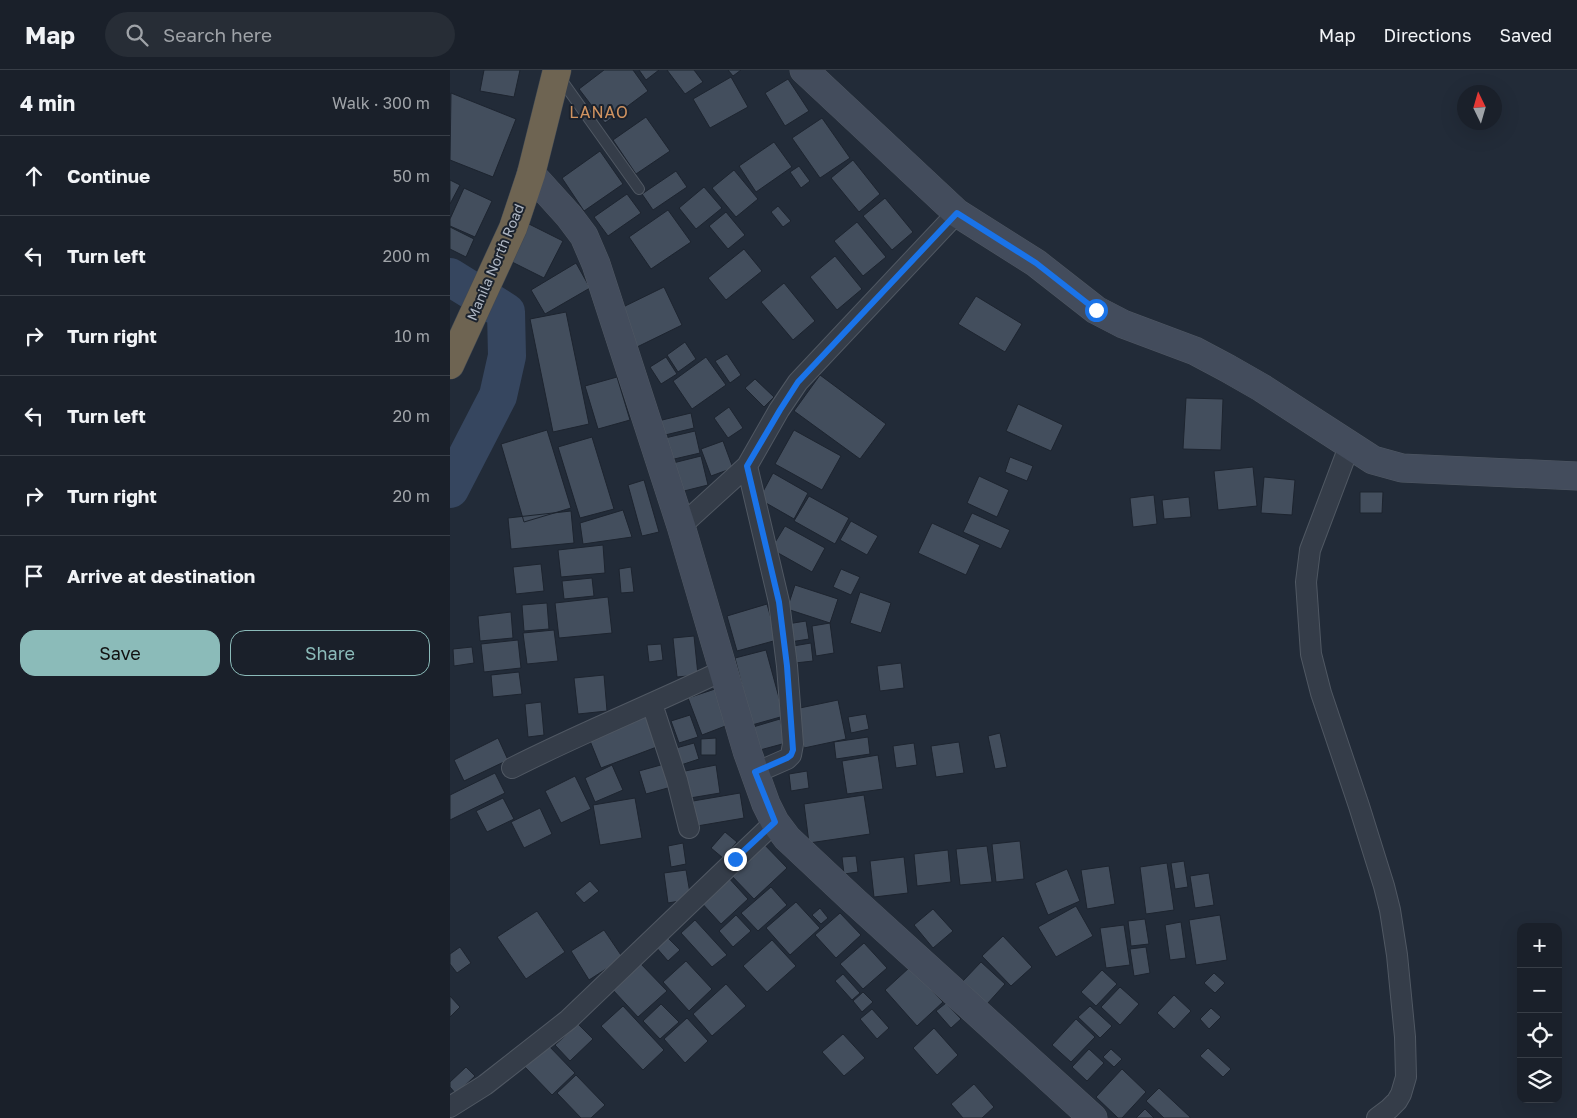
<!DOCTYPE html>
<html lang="en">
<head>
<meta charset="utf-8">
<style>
	body { margin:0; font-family:"Golos Text",sans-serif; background:#272d36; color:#f1f3f6 }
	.controls { position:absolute; right:15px; bottom:15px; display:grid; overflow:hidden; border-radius:10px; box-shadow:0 5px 20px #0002 }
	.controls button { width:45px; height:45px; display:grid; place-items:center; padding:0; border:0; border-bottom:1px solid #383e47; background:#1a202a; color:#f1f3f6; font:25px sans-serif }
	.compass { position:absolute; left:1007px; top:15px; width:45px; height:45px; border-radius:50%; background:#1a202a; box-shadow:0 5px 20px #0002; rotate:355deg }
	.stop { position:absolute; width:15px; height:15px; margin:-11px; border:4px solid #1a73e8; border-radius:50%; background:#fff }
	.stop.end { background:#1a73e8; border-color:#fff; box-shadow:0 1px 5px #0008 }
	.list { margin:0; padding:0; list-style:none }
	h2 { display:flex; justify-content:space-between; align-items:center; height:65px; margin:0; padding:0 20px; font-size:21px }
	h2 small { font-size:16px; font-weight:400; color:#9fa3a8 }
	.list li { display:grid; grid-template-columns:32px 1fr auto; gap:15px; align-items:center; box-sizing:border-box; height:80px; padding:0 20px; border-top:1px solid #383e47 }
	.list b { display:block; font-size:19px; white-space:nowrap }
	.list em { font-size:16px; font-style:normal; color:#9fa3a8 }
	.actions { display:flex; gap:10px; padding:15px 20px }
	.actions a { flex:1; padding:11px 0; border:1px solid #8bbbb9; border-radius:15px; text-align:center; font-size:18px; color:#8bbbb9 }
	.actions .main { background:#8bbbb9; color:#111 }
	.icon { flex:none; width:28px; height:28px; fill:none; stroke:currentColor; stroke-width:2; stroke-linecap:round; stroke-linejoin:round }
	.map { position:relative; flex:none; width:1127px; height:1048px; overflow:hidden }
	header { display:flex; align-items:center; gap:30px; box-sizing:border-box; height:70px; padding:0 25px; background:#1a202a; border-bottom:1px solid #383e47 }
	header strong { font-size:24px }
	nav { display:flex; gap:28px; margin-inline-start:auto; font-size:18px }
	.search { width:350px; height:45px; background:#272d36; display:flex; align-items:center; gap:12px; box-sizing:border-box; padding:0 18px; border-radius:28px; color:#9fa3a8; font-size:19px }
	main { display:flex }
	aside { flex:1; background:#1a202a }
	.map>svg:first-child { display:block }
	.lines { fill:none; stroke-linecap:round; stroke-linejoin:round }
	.river { stroke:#36465f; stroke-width:38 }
	.building { fill:#434e5d; stroke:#1d242f }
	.lane-casing { stroke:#505863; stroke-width:12 }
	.street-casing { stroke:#505863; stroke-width:22 }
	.secondary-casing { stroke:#505863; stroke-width:29 }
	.highway-casing { stroke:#404853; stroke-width:29 }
	.lane { stroke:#353d49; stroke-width:10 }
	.street { stroke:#353d49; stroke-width:20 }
	.secondary { stroke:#434c5c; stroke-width:28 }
	.highway { stroke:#6e6452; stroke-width:28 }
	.route { stroke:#1a73e8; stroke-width:6 }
	.labels { text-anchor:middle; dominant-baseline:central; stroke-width:4; stroke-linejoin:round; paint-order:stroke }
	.street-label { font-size:14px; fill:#b0b8c5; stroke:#1b222d }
	.quarter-label { font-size:16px; letter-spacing:1px; fill:#d09360; stroke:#1b222d }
</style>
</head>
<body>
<header>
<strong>Map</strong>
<div class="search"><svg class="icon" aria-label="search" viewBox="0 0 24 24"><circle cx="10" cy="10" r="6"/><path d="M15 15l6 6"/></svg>Search here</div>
<nav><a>Map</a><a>Directions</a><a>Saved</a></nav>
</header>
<main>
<aside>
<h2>4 min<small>Walk · 300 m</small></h2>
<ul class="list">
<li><svg class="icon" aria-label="ahead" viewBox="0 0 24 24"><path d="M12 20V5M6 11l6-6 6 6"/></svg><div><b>Continue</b></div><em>50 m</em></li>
<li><svg class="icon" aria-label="left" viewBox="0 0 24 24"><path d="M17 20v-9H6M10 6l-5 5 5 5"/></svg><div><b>Turn left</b></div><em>200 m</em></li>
<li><svg class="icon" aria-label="right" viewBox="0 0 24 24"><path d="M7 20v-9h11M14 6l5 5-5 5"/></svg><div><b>Turn right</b></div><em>10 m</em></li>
<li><svg class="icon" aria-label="left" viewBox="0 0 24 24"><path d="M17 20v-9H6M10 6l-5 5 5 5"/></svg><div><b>Turn left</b></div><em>20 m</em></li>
<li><svg class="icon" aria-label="right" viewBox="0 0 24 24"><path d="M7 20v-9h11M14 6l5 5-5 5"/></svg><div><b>Turn right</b></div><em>20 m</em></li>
<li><svg class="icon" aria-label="arrive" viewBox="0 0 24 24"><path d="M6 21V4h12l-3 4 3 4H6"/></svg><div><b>Arrive at destination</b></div></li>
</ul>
<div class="actions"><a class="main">Save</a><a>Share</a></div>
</aside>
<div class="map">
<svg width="1127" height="1048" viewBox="0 0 1127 1048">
	<rect width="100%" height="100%" fill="#222b38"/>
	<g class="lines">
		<path class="river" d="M0,207L56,242L57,286L48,326L0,419"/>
	</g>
	<path class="building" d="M34,0H70L64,27L30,21Z
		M154,0H183L198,21L155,53L129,19Z
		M189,0H209L196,10Z
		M217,0H244L253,12L235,24Z
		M278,0H291L283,6Z
		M281,7L298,37L260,58L243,29Z
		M338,9L359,41L335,56L315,23Z
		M1,23L66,49L43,107L0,90Z
		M196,47L220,81L186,104L163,70Z
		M372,48L400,88L370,108L342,68Z
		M324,72L342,97L306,122L289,96Z
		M150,81L173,114L134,141L112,108Z
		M403,90L430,124L409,142L381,108Z
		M349,96L360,111L351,118L340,102Z
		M284,100L308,129L286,147L262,118Z
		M226,101L237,117L203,140L192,124Z
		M0,110L10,115L0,134Z
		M254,117L272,138L246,159L229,138Z
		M14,118L42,131L25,167L0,156V149Z
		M177,124L191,143L158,166L144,147Z
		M435,128L463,162L442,180L413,146Z
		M328,136L341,151L333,157L321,142Z
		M218,140L241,172L201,199L179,167Z
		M276,142L295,165L278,179L259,156Z
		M407,152L436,187L413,206L384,171Z
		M77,153L113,171L94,208L58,190Z
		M0,157L24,169L16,187L0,179Z
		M294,179L312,201L276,230L258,208Z
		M385,186L412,219L387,240L360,207Z
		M126,193L140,218L95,244L81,220Z
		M334,213L365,251L343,270L311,232Z
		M214,217L232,255L187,277L169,239Z
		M526,226L572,254L555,282L508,254Z
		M116,242L139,354L103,362L80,249Z
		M235,272L246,289L228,302L217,285Z
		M277,284L291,305L280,313L265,291Z
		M216,287L227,304L211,314L200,297Z
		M256,287L276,315L242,339L223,311Z
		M370,305L436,354L410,389L344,341Z
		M167,307L180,350L148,359L135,316Z
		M305,309L324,327L314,337L295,318Z
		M736,328L773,329L771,380L733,379Z
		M568,334L613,355L601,381L556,361Z
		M279,337L293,358L278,368L264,348Z
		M241,343L244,358L211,366L208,351Z
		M97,360L121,438L74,452L51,374Z
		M344,360L391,386L372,420L325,394Z
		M245,361L250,383L220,390L215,368Z
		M142,367L164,439L130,448L108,377Z
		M273,371L283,398L261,406L251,379Z
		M251,386L258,415L230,422L223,393Z
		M560,387L583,396L577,411L555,402Z
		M803,397L807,436L768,440L764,401Z
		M323,403L358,423L344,449L309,429Z
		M529,406L559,420L547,447L517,433Z
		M814,407L845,410L842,445L811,443Z
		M194,410L209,462L192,466L178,415Z
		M910,422H933L932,443H910Z
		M704,425L707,454L683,457L680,428Z
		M359,426L399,448L385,474L344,451Z
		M739,427L741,447L714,449L712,430Z
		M173,440L182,467L133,474L130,453Z
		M121,441L124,473L61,479L58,448Z
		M522,443L560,460L551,479L513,462Z
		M401,451L428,466L417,485L390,470Z
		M482,453L530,475L516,505L468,483Z
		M335,456L375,478L362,502L321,479Z
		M153,475L155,503L111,507L108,480Z
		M91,494L94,521L66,524L63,497Z
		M181,497L184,522L171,523L169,499Z
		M391,499L410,507L401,525L383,517Z
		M142,508L144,526L114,529L112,511Z
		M345,515L388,529L380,553L337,539Z
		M410,522L441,533L431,563L400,553Z
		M158,527L162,563L109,568L105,533Z
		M97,533L99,559L74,561L72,535Z
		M317,534L327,570L287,581L277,546Z
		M61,542L63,568L30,571L28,546Z
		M356,551L359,569L340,572L337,554Z
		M380,553L384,583L366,586L362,556Z
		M104,560L108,591L77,594L73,563Z
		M244,566L248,605L227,607L223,568Z
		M68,570L71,598L34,602L31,574Z
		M361,573L363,591L345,593L343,576Z
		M211,574L213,590L199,592L197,575Z
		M22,577L24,593L4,596L3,579Z
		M316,580L334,646L302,655L285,588Z
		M451,593L454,618L430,621L427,596Z
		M69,602L72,624L43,627L41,605Z
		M154,605L157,641L128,644L124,608Z
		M265,619L278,655L252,665L238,628Z
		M388,630L396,669L354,678L345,639Z
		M91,632L94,665L78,667L75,634Z
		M199,642L212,675L151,698L138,666Z
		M416,644L419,659L401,663L398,647Z
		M240,645L248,667L229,673L221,651Z
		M330,649L336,673L310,680L303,657Z
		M550,663L557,697L545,699L538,666Z
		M418,667L420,684L386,689L384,672Z
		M48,668L58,690L14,711L4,690Z
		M266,668V685H251V669Z
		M509,672L514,703L486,707L481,676Z
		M244,673L249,689L231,695L226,678Z
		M464,673L467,695L446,698L443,676Z
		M428,685L433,719L397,724L392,691Z
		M218,693L225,716L196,724L189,701Z
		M162,695L173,720L145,732L135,708Z
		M266,695L270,723L240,728L235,701Z
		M357,701L359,718L341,721L339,704Z
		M45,703L55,723L0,750V725Z
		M125,706L141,739L111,753L95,721Z
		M290,723L294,748L247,756L243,731Z
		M414,725L420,764L359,773L354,734Z
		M53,728L64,749L37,762L26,741Z
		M185,728L192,768L150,775L143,735Z
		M90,738L102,764L74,778L61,752Z
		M275,762L287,772L273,788L261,778Z
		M311,771L337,798L304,829L278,802Z
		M570,771L574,809L546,812L542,774Z
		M233,773L236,794L221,797L218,776Z
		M537,776L542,812L510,815L506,779Z
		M498,780L501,812L467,816L464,784Z
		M406,786L408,802L394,804L392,787Z
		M454,787L458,823L424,827L420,791Z
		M734,791L738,817L725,819L721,793Z
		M717,793L724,840L696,844L690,797Z
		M659,796L665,834L637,839L631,800Z
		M617,799L630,831L598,845L585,813Z
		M236,800L241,829L218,833L214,803Z
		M759,803L764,835L745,838L740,806Z
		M276,805L298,829L271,854L249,830Z
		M140,811L149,821L134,833L125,823Z
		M321,817L337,835L308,861L291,843Z
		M346,832L370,858L340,885L316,858Z
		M626,836L643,866L606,887L588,857Z
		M370,838L378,848L371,854L362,845Z
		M483,839L503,861L483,878L464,855Z
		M87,841L115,882L76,909L47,867Z
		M390,843L411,865L386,888L365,865Z
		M286,845L301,861L283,877L269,861Z
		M770,845L777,890L746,895L739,850Z
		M695,849L699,874L681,876L678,851Z
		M245,850L277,885L262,897L231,863Z
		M731,852L736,888L720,890L715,855Z
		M674,855L680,895L656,898L650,858Z
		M154,860L173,888L139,910L121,881Z
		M216,866L230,880L218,891L205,876Z
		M553,866L582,897L561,916L532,886Z
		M322,870L346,896L317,922L293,896Z
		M414,873L437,898L413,919L390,894Z
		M10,877L21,893L7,903L0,894V884Z
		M696,877L700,903L684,906L680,879Z
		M236,891L262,919L239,941L213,912Z
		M531,892L555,914L537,934L513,911Z
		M190,893L217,921L188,947L162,919Z
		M460,897L493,932L467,956L435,920Z
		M652,900L667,914L646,936L631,922Z
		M764,903L775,913L765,923L754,913Z
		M393,904L410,923L402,930L385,911Z
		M276,914L296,936L262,966L243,944Z
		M670,917L689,934L670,955L651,937Z
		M413,922L423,932L412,942L403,931Z
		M724,925L741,941L724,959L707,943Z
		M0,926L10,937L0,947Z
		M496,933L511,949L501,958L486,941Z
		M211,934L229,952L210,969L193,951Z
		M173,936L214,980L193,1000L151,956Z
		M640,936L662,956L650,968L628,947Z
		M761,938L771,947L759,959L750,949Z
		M422,939L439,958L427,969L410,949Z
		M237,948L258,971L235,993L214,969Z
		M626,949L645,967L621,992L602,975Z
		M128,954L143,969L120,991L105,975Z
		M484,958L508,985L487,1005L463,978Z
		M393,964L415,988L394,1006L372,982Z
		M98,975L125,1003L102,1025L75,997Z
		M758,978L781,999L773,1007L750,986Z
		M639,979L654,993L637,1011L622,997Z
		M661,979L672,989L664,997L653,987Z
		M16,997L25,1006L6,1024L0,1017V1012Z
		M672,999L696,1022L672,1048H668L646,1027Z
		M126,1005L155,1035L141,1048H131L107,1023Z
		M524,1014L544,1037L532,1048H513L501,1034Z
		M709,1018L740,1047V1048H714L696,1031Z
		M695,1039L704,1048H686Z"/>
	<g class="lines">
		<g class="lane-casing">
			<path id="lane" d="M110,8L189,119"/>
		</g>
		<g class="street-casing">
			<path id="street" d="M900,374L860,480L856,512L861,584L871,623L909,736L934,816L940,840L947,885L955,967L956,1007L951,1024L947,1031L939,1039L927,1048
				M297,396L329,532L337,596L343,674L341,685L337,689L305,703
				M231,456L297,396L329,340L348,312L507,143
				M202,634L227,710L239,758
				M62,698C131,663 203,634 272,601
				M0,1037L35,1015L118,950L325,752"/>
		</g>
		<g class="secondary-casing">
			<path id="secondary" d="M354,0L507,143L586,193L646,240L673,254L745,281L777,298L812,318L923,390L952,398L1127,406
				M81,104L119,146L134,166L146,194L231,456L297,681L316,734L325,752L337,768L402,829L643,1048"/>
		</g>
		<g class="highway-casing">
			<path id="highway" d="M0,295L63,158L81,104L107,0"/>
		</g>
		<use href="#lane" class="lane"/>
		<use href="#street" class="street"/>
		<use href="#secondary" class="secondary"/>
		<use href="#highway" class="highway"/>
	</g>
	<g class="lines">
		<path class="route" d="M285,789L325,752L305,702L337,688L341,685L343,680L337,596L329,532L297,396L330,340L348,312L507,143L586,193L646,240"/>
	</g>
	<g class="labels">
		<g class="street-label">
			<text transform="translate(45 192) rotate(-67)">Manila North Road</text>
		</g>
		<g class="quarter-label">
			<text x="149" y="42">LANAO</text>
		</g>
	</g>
</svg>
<div class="controls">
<button>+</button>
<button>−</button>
<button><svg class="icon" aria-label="locate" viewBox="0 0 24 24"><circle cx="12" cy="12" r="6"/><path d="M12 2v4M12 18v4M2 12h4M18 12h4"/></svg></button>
<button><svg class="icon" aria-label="layers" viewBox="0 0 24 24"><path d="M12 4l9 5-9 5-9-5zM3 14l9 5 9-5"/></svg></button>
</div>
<svg class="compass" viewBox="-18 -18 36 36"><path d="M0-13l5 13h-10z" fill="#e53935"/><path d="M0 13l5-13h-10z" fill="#9fa3a8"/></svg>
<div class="stop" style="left:646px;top:240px"></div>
<div class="stop end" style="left:285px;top:789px"></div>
</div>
</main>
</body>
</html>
